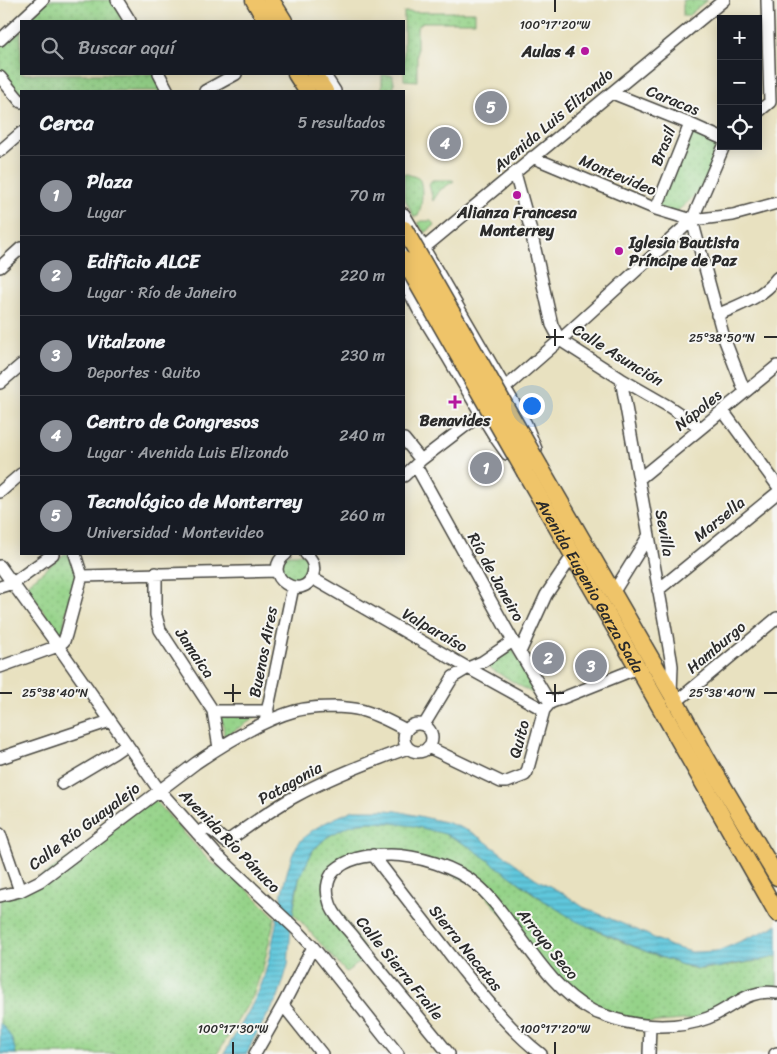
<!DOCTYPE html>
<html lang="es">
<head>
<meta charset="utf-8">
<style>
	body { margin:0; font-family:Sriracha,sans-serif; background:#242831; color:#f1f3f6 }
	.controls { position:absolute; right:15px; top:15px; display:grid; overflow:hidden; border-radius:0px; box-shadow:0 2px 12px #0003 }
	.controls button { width:45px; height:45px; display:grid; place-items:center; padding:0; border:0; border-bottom:1px solid #363941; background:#171b24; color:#f1f3f6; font:25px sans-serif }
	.you { position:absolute; left:531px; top:405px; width:18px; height:18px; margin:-12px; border:4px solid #fff; border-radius:50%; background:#1a73e8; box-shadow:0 0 0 8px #1a73e833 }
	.badge { display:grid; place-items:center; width:32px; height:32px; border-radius:50%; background:#8c9099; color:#fff; font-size:16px; font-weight:700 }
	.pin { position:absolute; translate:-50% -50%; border:2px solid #fff; box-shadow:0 1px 5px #0006 }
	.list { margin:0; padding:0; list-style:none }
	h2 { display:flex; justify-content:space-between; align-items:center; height:65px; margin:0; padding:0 20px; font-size:21px }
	h2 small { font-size:16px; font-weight:400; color:#9ea1a6 }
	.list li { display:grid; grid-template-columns:32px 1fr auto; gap:15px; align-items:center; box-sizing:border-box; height:80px; padding:0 20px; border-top:1px solid #363941 }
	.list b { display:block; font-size:19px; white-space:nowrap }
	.list p { margin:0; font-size:16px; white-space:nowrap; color:#9ea1a6 }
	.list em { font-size:16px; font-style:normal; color:#9ea1a6 }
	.icon { flex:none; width:28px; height:28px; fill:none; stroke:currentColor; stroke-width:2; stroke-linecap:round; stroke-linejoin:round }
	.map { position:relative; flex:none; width:777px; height:1054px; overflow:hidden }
	.search { position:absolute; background:#171b24; box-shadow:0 2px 12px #0003; left:20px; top:20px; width:385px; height:55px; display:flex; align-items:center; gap:12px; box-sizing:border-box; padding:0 18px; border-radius:0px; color:#9ea1a6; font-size:19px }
	.panel { position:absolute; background:#171b24; box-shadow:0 2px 12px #0003; left:20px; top:90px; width:385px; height:465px; border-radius:0px }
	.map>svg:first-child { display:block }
	.grass { fill:url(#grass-tufts); stroke:#607f5a }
	.park { fill:url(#park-dots); stroke:#607f5a }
	.water { fill:url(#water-rules); stroke:#457984 }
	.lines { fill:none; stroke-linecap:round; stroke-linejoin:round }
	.minor-casing { stroke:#474641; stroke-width:14 }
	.highway-casing { stroke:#474641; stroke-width:19 }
	.minor { stroke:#fff; stroke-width:11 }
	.highway { stroke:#efc469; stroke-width:16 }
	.highway-bridge-casing { stroke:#474641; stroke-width:19; stroke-linecap:butt }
	.highway-bridge { stroke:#efc469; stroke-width:16 }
	.ticks { fill:none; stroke:#2b2b2b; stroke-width:2 }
	.poi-dot { fill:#b5179e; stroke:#f6f6f2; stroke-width:2 }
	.labels { text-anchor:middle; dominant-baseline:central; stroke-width:4; stroke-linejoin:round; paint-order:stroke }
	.poi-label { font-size:16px; font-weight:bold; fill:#2b2b2b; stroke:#f6f6f2 }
	.street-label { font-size:16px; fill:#2b2b2b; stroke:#f6f6f2 }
	.ticks-label { font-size:12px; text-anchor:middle; fill:#2b2b2b; stroke:#f6f6f2; stroke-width:4; stroke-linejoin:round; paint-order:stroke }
</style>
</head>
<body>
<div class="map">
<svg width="777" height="1054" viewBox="0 0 777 1054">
	<defs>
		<pattern id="grass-tufts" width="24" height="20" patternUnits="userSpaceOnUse" patternTransform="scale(1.25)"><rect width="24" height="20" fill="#95d389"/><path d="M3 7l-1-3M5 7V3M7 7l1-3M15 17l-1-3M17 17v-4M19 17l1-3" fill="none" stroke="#81b576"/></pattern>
		<pattern id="park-dots" width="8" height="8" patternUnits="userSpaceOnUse" patternTransform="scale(1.25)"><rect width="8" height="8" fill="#95d389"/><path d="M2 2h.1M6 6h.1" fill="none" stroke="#81b576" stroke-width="1.8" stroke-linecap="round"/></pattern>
		<pattern id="water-rules" width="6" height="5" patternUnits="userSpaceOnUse" patternTransform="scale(1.25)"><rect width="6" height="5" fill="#5fc7dc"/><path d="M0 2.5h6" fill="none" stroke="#4fa2b3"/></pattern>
	</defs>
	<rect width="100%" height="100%" fill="#f6f6f2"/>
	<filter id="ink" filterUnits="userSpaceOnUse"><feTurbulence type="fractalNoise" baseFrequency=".02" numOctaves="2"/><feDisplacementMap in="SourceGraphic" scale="10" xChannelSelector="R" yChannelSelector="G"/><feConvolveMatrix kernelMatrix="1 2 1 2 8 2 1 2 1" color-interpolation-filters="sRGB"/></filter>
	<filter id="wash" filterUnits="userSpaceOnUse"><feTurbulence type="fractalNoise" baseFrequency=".0096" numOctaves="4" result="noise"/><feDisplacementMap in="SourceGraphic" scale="20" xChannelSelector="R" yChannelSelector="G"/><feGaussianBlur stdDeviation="1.12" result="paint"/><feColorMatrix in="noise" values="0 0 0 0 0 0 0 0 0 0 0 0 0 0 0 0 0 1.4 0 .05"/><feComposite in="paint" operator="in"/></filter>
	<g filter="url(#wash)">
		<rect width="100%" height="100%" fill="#e8e1c0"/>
		<path class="grass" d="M422,221H431L435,225L425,233L418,223Z"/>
		<path class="park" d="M43,0H117L129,21H21V74H159L168,91H21V101L0,76V40Z
			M683,0H707L688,16H683Z
			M404,12H475V22H423L417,27V81L404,80Z
			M382,75H393C392,79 395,81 394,84C394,87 393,88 394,91H382Z
			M690,124L721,138V146L708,184L674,214L656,209Z
			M404,173L419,178C424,187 422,208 418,216L414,217L404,197Z
			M432,180H452L454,181L440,190L433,201L429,184Z
			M64,554H70L77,577L65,617L64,630L61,633H58L29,590L28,585L30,582Z
			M286,554H306L312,578L293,587L277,565Z
			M512,648L537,696L488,667Z
			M220,716H256L255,718L224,737L223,723Z
			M154,799L211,863L229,871L275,917L264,964L253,996L217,1054H16C14,1042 9,1032 0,1023V895L20,891Z
			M371,822C396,823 422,825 445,834C483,849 512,881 546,902C583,926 624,944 666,959C676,962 688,968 698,969C704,970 711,967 717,968L767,959L777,956V994L770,992L706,1018L632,1024L570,996L477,885L401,855L343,864L327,892L369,956L346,972L293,913L299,879L313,850L327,837L348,826L359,823Z"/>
		<path class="water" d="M353,810H385L397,811L445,822L457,826L471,832L482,839L535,878L566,895L583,907L644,933L670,946L691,952L718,951L771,928L777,924V956L767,959L734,964L717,968L711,967L699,969L680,964L645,951L576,921L546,902L470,847L445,834L414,826L391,823L371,822L359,823L348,826L327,837L313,850L299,879L296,891L291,928L288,965L283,982L278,997L253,1040L247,1054H224C237,1030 254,1006 263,980C274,946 277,910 286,876C289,865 292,853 298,844C312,826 334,819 353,810Z
			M0,1023C9,1031 14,1042 16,1054H0Z"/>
	</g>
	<g filter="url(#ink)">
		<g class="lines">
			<g class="minor-casing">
				<path id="minor" d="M117,0L130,21
					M767,0L770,102
					M0,40L43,0
					M159,74L168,91
					M324,74L335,91
					M0,77L21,102
					M205,91L236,74
					M612,93L690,124L721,138
					M758,112L770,102
					M0,151L21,133
					M532,157L656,209L692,220L733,215L777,203
					M515,173L530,227L552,325L560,340L621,379L668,406L701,428
					M656,209L690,124
					M404,214L526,424L536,449
					M692,220L724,338L745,392
					M413,257L724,0
					M0,267L21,248
					M404,282L418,309L447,356L481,414L495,437L507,454
					M717,315C739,305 762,298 777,278
					M621,379L671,659L672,666L671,693
					M0,383L21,365
					M505,388L560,340L692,220L724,146
					M723,411L777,485
					M404,439L421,460
					M416,466L513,641L550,703
					M404,476L421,460L481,414
					M639,479L777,366
					M0,492L21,474
					M75,554L82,576
					M286,554C258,575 304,605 313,574C315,566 312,559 306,554
					M0,566L58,646L159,790L215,853L297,930L313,947L398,1054
					M156,573V615L160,630L213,711L219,748
					M82,576L277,571
					M312,578L468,668L544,710
					M0,587L13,583L53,554
					M658,590L777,493
					M613,593L649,535
					M520,652L546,595L573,555
					M0,667L58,646L64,641L66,635L82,576
					M676,702L777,618
					M213,711H268
					M265,722L293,587
					M404 738a14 14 0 1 1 28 0a14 14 0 1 1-28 0Z
					M424,725L453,677L468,668L482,662L513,641
					M428,747L501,782H507L525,775L527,772L544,710L550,703L638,668
					M0,758L110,721
					M62,784L114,753L127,744
					M197,833C198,833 204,829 205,829C213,828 221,838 226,842C248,827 270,810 294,797C330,777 369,762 408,748
					M0,834L20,891
					M373,855C402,893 431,930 460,967C485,998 510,1030 541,1054
					M0,896L20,891L40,881L196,763C224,744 262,720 295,711C309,707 323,707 337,707C346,708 355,708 364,711C378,715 393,723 406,730
					M283,1005L322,1054
					M255,1054L283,1005L313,947
					M449,1054C418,1015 385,977 354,937C345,926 332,914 329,900C325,888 328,874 339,867C354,856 372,855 390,855C417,855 456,867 477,885C490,895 499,909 509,922C532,952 556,992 591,1010C598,1014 607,1016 615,1019C644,1028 679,1029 708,1018C733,1008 747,988 777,993
					M649,1054L650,1026
					M775,1054L777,1053"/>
			</g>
			<g class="highway-casing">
				<g id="highway">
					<path d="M254,0L266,21"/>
					<path d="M271,0L284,21"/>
					<path d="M296,74L307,91"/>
					<path d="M314,74L325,91"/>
					<path d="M540,467L671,693L707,759L777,877"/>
					<path id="s1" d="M525,472L638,668L777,913"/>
				</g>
			</g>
			<use href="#minor" class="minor"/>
			<use href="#highway" class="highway"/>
			<g class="highway-bridge-casing">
				<path id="highway-bridge" d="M404,229L540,467
					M404,260L525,472"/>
			</g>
			<use href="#highway-bridge" class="highway-bridge"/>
		</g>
	</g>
	<path class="ticks" d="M555,0V12M555,329V346M546,337H564M764,337H777M233,684V702M555,684V702M0,693H12M224,693H241M546,693H564M764,693H777M233,1042V1054M555,1042V1054"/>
	<g class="poi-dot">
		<circle cx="585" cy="51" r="5"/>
		<circle cx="517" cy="195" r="5"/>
		<circle cx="619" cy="251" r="5"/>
		<path d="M452.5 394.5h5v5h5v5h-5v5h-5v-5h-5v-5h5z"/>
	</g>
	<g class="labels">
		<g class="poi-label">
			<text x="575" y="51" text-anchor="end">Aulas 4</text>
			<text x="517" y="212">Alianza Francesa<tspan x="517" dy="18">Monterrey</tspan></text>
			<text x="629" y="242" text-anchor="start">Iglesia Bautista<tspan x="629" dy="18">Príncipe de Paz</tspan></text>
			<text x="455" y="420">Benavides</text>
		</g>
		<g class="street-label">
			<text transform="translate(673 100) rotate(22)">Caracas</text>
			<text transform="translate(553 120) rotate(-40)">Avenida Luis Elizondo</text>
			<text transform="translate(663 146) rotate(-68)">Brasil</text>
			<text transform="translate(618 175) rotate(23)">Montevideo</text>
			<text transform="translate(618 355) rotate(32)">Calle Asunción</text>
			<text transform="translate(698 410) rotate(-39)">Nápoles</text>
			<text transform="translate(719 519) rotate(-39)">Marsella</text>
			<text transform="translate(665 533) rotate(80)">Sevilla</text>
			<text transform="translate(496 577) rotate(61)">Río de Janeiro</text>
			<text stroke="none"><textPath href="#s1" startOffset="131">Avenida Eugenio Garza Sada</textPath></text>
			<text transform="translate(435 630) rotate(30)">Valparaíso</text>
			<text transform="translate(716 647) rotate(-40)">Hamburgo</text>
			<text transform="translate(263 652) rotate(-79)">Buenos Aires</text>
			<text transform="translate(195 653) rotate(56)">Jamaica</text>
			<text transform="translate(519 739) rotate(-75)">Quito</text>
			<text transform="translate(290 783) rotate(-29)">Patagonia</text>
			<text transform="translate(84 826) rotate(-37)">Calle Río Guayalejo</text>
			<text transform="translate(230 841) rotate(46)">Avenida Río Pánuco</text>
			<text transform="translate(548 944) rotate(51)">Arroyo Seco</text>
			<text transform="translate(466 948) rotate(51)">Sierra Nacatas</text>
			<text transform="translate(400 968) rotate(51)">Calle Sierra Fraile</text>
		</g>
	</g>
	<g class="ticks-label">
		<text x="555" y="29">100°17'20"W</text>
		<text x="722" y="342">25°38'50"N</text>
		<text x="55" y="697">25°38'40"N</text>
		<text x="722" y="697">25°38'40"N</text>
		<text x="233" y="1033">100°17'30"W</text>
		<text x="555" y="1033">100°17'20"W</text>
	</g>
</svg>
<div class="controls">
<button>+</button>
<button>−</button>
<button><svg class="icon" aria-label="locate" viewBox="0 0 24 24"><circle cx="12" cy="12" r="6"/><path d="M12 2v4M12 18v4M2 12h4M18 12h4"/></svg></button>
</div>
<div class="you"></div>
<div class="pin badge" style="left:486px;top:468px">1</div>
<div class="pin badge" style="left:548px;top:658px">2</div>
<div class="pin badge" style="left:591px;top:666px">3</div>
<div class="pin badge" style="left:445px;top:143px">4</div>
<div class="pin badge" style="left:491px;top:107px">5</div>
<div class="search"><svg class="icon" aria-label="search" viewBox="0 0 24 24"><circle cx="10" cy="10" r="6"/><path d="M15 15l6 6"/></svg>Buscar aquí</div>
<section class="panel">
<h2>Cerca<small>5 resultados</small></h2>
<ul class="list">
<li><span class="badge">1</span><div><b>Plaza</b><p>Lugar</p></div><em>70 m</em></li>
<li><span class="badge">2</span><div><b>Edificio ALCE</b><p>Lugar · Río de Janeiro</p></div><em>220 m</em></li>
<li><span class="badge">3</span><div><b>Vitalzone</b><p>Deportes · Quito</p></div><em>230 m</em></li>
<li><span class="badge">4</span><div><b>Centro de Congresos</b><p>Lugar · Avenida Luis Elizondo</p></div><em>240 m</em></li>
<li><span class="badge">5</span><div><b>Tecnológico de Monterrey</b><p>Universidad · Montevideo</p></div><em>260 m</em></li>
</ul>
</section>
</div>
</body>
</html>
